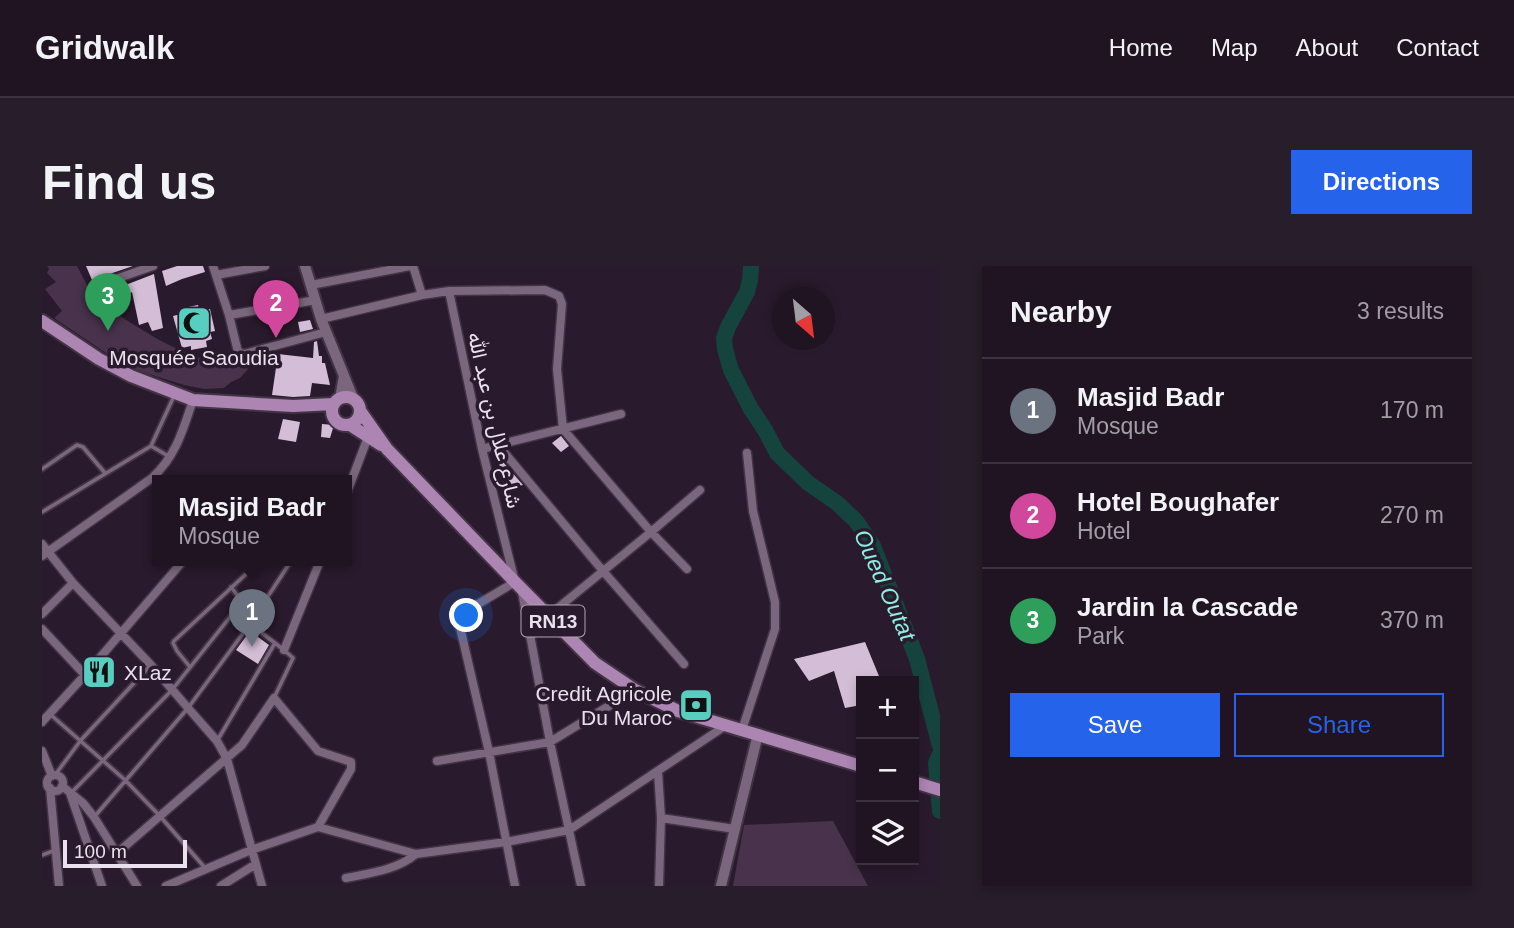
<!DOCTYPE html>
<html lang="en">
<head>
<meta charset="utf-8">
<style>
	body { margin:0; font-family:Arial,Vazirmatn,sans-serif; background:#281d2a; color:#f1f3f6 }
	.controls { position:absolute; right:21px; bottom:21px; display:grid; overflow:hidden; border-radius:0px; box-shadow:0 4px 10px #0003 }
	.controls button { width:63px; height:63px; display:grid; place-items:center; padding:0; border:0; border-bottom:2px solid #3d3340; background:#201422; color:#f1f3f6; font:35px sans-serif }
	.compass { position:absolute; left:730px; top:21px; width:63px; height:63px; border-radius:50%; background:#201422; box-shadow:0 4px 10px #0003; rotate:152deg }
	.scale { position:absolute; left:21px; bottom:18px; width:124px; box-sizing:border-box; padding-left:7px; border:4px solid #ebe0ed; border-top:0; font-size:19px; line-height:24px; white-space:nowrap; color:#ebe0ed; -webkit-text-stroke:5px #2a1a2d; paint-order:stroke }
	.you { position:absolute; left:425px; top:350px; width:24px; height:24px; margin:-18px; border:5px solid #fff; border-radius:50%; background:#1a73e8; box-shadow:0 0 0 10px #1a73e833 }
	.badge { display:grid; place-items:center; width:46px; height:46px; border-radius:50%; background:#2563eb; color:#fff; font-size:23px; font-weight:700 }
	.pin { position:absolute; translate:-50% -58px; filter:drop-shadow(0 2px 4px #0008) }
	.pin::after { content:''; position:absolute; top:37px; width:24px; height:21px; background:inherit; clip-path:polygon(0 0,100% 0,50% 100%) }
	.popup { position:absolute; left:110px; top:209px; width:200px; height:91px; box-sizing:border-box; display:grid; place-content:center; border-radius:0px; background:#201422; filter:drop-shadow(0 2px 5px #0005); font-size:23px; white-space:nowrap; color:#a29ea5 }
	.popup b { font-size:26px; color:#f1f3f6 }
	.popup::after { content:''; position:absolute; left:50%; top:100%; margin-left:-14px; border:14px solid transparent; border-top-color:#201422 }
	.list { margin:0; padding:0; list-style:none }
	h2 { display:flex; justify-content:space-between; align-items:center; height:91px; margin:0; padding:0 28px; font-size:30px }
	h2 small { font-size:23px; font-weight:400; color:#a29ea5 }
	.list li { display:grid; grid-template-columns:46px 1fr auto; gap:21px; align-items:center; box-sizing:border-box; height:105px; padding:0 28px; border-top:2px solid #3d3340 }
	.list b { display:block; font-size:26px; white-space:nowrap }
	.list p { margin:0; font-size:23px; white-space:nowrap; color:#a29ea5 }
	.list em { font-size:23px; font-style:normal; color:#a29ea5 }
	.actions { display:flex; gap:14px; padding:21px 28px }
	.actions a { flex:1; padding:16px 0; border:2px solid #2563eb; border-radius:0px; text-align:center; font-size:24px; color:#2563eb }
	.actions .main { background:#2563eb; color:#fff }
	.icon { flex:none; width:38px; height:38px; fill:none; stroke:currentColor; stroke-width:2; stroke-linecap:round; stroke-linejoin:round }
	.map { position:relative; flex:none; width:898px; height:620px; overflow:hidden; border-radius:0px }
	header { display:flex; align-items:center; gap:42px; box-sizing:border-box; height:98px; padding:0 35px; background:#201422; border-bottom:2px solid #3d3340 }
	header strong { font-size:33px }
	nav { display:flex; gap:38px; margin-inline-start:auto; font-size:24px }
	.intro { display:flex; align-items:center; justify-content:space-between; box-sizing:border-box; height:168px; padding:0 42px }
	h1 { margin:0; font-size:49px }
	.button { padding:18px 32px; border-radius:0px; background:#2563eb; color:#fff; font-size:24px; font-weight:700 }
	main { display:flex; gap:42px; padding:0 42px }
	aside { flex:1; background:#201422; border-radius:0px; box-shadow:0 4px 10px #0003 }
	.map>svg:first-child { display:block }
	.green { fill:#49324c }
	.lines { fill:none; stroke-linecap:round; stroke-linejoin:round }
	.river { stroke:#15443f; stroke-width:16 }
	.building { fill:#d4bed7 }
	.lane-casing { stroke:#423444; stroke-width:7 }
	.street-casing { stroke:#423444; stroke-width:11 }
	.secondary-casing { stroke:#423444; stroke-width:14 }
	.primary-casing { stroke:#423444; stroke-width:16 }
	.lane { stroke:#7b677d; stroke-width:3.5 }
	.street { stroke:#7b677d; stroke-width:8 }
	.secondary { stroke:#7b677d; stroke-width:10 }
	.primary { stroke:#ac85b2; stroke-width:12 }
	.labels { text-anchor:middle; dominant-baseline:central; stroke-width:7; stroke-linejoin:round; paint-order:stroke }
	.shield { fill:#2a1a2d; stroke:#b1a5b3; stroke-width:2 }
	.shield-label { font-size:19px; font-weight:bold; fill:#ebe0ed }
	.poi-label { font-size:21px; fill:#ebe0ed; stroke:#2a1a2d }
	.street-label { font-size:21px; fill:#ebe0ed; stroke:#2a1a2d }
	.water-label { font-size:23px; font-style:italic; fill:#8deee1; stroke:#2a1a2d }
</style>
</head>
<body>
<header>
<strong>Gridwalk</strong>
<nav><a>Home</a><a>Map</a><a>About</a><a>Contact</a></nav>
</header>
<div class="intro"><h1>Find us</h1><a class="button">Directions</a></div>
<main>
<div class="map">
<svg width="898" height="620" viewBox="0 0 898 620">
	<rect width="100%" height="100%" fill="#2a1a2d"/>
	<path class="green" d="M5,0H35C40,9 45,20 51,28C70,48 146,95 172,95C191,95 213,90 231,84L233,91L208,101L198,112L189,116L182,122L162,123L142,119L97,105L67,89L12,52L20,45L3,23L14,16L5,7L7,3Z
		M791,555L826,620H691L702,559Z"/>
	<g class="lines">
		<path class="river" d="M709,0L708,14L705,26L686,61L682,72L683,83L689,104L709,143L723,164L735,187L766,217L795,237L814,255L831,280L875,393L898,480
			M898,488L894,497L898,545"/>
	</g>
	<path class="building" d="M44,0H91L50,14Z
		M135,0H161L163,6L140,13L124,20L120,5Z
		M112,8L121,62L110,65L106,56L97,59L90,26L72,39L62,32L68,25Z
		M156,39L157,43L162,42L163,44L168,43L173,65L168,66L170,73L164,75L165,81L149,84V80L140,82L131,50L143,47L141,42Z
		M268,54L271,63L258,66L256,56Z
		M275,75L277,90H280V97H283L288,119L270,117L268,130L251,131L230,129L236,88L271,92L272,76Z
		M241,153L258,156L254,176L236,173Z
		M280,158L292,159L288,172L279,171Z
		M519,170L527,180L519,186L510,177Z
		M455,189L481,219L463,223Z
		M208,365L227,379L216,398L194,384Z
		M823,376L839,415H819V439L803,442L792,405L767,415L752,393Z"/>
	<g class="lines">
		<g class="lane-casing">
			<path id="lane" d="M109,180L128,191
				M0,203L35,179L41,181L63,207
				M0,246L109,180L132,130
				M189,321L212,351
				M208,358L242,384L251,392L232,432
				M148,401L135,385L131,377L132,375L203,309L214,295
				M9,449L83,514L117,549L164,603
				M175,475L233,377
				M13,509L39,474L107,401
				M30,526L130,424L200,336
				M53,550L146,442L208,358L249,295
				M0,589L11,585"/>
		</g>
		<g class="street-casing">
			<path id="street" d="M171,0L187,49L196,86L202,88L284,66
				M371,0L380,29
				M174,9L223,0
				M269,19L368,0
				M51,21L111,0
				M407,25L503,24L517,30L520,38L515,103L521,163L609,266L506,350
				M187,49L274,34
				M279,53L380,29L407,25L440,183L473,316L421,347L418,350L417,357L447,486L473,620
				M456,179L561,305L642,398
				M440,183L579,148
				M304,229L326,171
				M0,278L31,317L109,399L146,442L175,475L185,493L220,620
				M0,290L110,212C134,190 141,164 151,134
				M645,303L609,266L658,224
				M480,326L508,476L539,620
				M0,348L31,317
				M0,363L43,409
				M242,384L278,295
				M0,456L43,409L141,295
				M700,464L733,363V336L711,245L705,187
				M0,485L10,510
				M395,495L508,476L593,424
				M616,506L619,552L617,620
				M5 517a8 8 0 1 1 16 0a8 8 0 1 1-16 0Z
				M20,520L41,537L52,551L95,620
				M8,522L17,620
				M28,527L60,620
				M619,552L693,563
				M74,588L200,479L232,432L276,485L309,496V503L276,561
				M304,612C328,607 355,604 374,588
				M124,620L209,584L276,561L374,588L464,576L527,564L683,460
				M179,620L214,598"/>
		</g>
		<g class="secondary-casing">
			<path id="secondary" d="M263,0L279,53L311,132
				M298,132L302,110
				M679,620L716,468"/>
		</g>
		<g class="primary-casing">
			<path id="primary" d="M0,55L57,93L89,110L151,134L251,140L292,138
				M290 145a14 14 0 1 1 28 0a14 14 0 1 1-28 0Z
				M319,146L345,183L473,316L553,397L593,424L636,445L819,500
				M308,159L339,179
				M872,516L898,524"/>
		</g>
		<use href="#lane" class="lane"/>
		<use href="#street" class="street"/>
		<use href="#secondary" class="secondary"/>
		<use href="#primary" class="primary"/>
	</g>
	<defs>
		<g id="mosque-square" transform="scale(1.75)"><rect x="-9" y="-9" width="18" height="18" rx="4" fill="#58cec0" stroke="#2a1a2d"/><path d="M3.5-4.9A6 6 0 1 0 3.5 4.9A5 5 0 1 1 3.5-4.9Z" fill="#111"/></g>
		<g id="restaurant-square" transform="scale(1.75)"><rect x="-9" y="-9" width="18" height="18" rx="4" fill="#58cec0" stroke="#2a1a2d"/><path d="M-5-6h1v4h1v-4h1v4h1v-4h1v5L-1.5 .5V6h-2V.5L-5-1ZM5-6V6H3V1.5H1.5Q1.5-4 5-6Z" fill="#111"/></g>
		<g id="bank-square" transform="scale(1.75)"><rect x="-9" y="-9" width="18" height="18" rx="4" fill="#58cec0" stroke="#2a1a2d"/><path d="M-6-4H6V4H-6ZM0-2.3a2.3 2.3 0 1 0 0 4.6a2.3 2.3 0 1 0 0-4.6Z" fill="#111"/></g>
	</defs>
	<g fill-rule="evenodd">
		<use href="#mosque-square" x="152" y="57"/>
		<use href="#restaurant-square" x="57" y="406"/>
		<use href="#bank-square" x="654" y="439"/>
	</g>
	<g class="labels">
		<rect class="shield" x="479.5" y="339.5" width="63" height="31" rx="5"/>
		<g class="shield-label">
			<text x="511" y="355">RN13</text>
		</g>
		<g class="poi-label">
			<text x="152" y="91">Mosquée Saoudia</text>
			<text x="82" y="406" text-anchor="start">XLaz</text>
			<text x="630" y="427" text-anchor="end">Credit Agricole<tspan x="630" dy="24">Du Maroc</tspan></text>
		</g>
		<g class="street-label">
			<text transform="translate(453 154) rotate(77)">شارع علال بن عبد الله</text>
		</g>
		<g class="water-label">
			<text transform="translate(843 319) rotate(66)">Oued Outat</text>
		</g>
	</g>
</svg>
<div class="controls">
<button>+</button>
<button>−</button>
<button><svg class="icon" aria-label="layers" viewBox="0 0 24 24"><path d="M12 4l9 5-9 5-9-5zM3 14l9 5 9-5"/></svg></button>
</div>
<svg class="compass" viewBox="-18 -18 36 36"><path d="M0-13l5 13h-10z" fill="#e53935"/><path d="M0 13l5-13h-10z" fill="#a29ea5"/></svg>
<div class="scale">100 m</div>
<div class="you"></div>
<div class="pin badge" style="left:210px;top:381px;background:#6b7280">1</div>
<div class="popup"><b>Masjid Badr</b>Mosque</div>
<div class="pin badge" style="left:234px;top:72px;background:#d1479c">2</div>
<div class="pin badge" style="left:66px;top:65px;background:#2e9e5b">3</div>
</div>
<aside>
<h2>Nearby<small>3 results</small></h2>
<ul class="list">
<li><span class="badge" style="background:#6b7280">1</span><div><b>Masjid Badr</b><p>Mosque</p></div><em>170 m</em></li>
<li><span class="badge" style="background:#d1479c">2</span><div><b>Hotel Boughafer</b><p>Hotel</p></div><em>270 m</em></li>
<li><span class="badge" style="background:#2e9e5b">3</span><div><b>Jardin la Cascade</b><p>Park</p></div><em>370 m</em></li>
</ul>
<div class="actions"><a class="main">Save</a><a>Share</a></div>
</aside>
</main>
</body>
</html>
